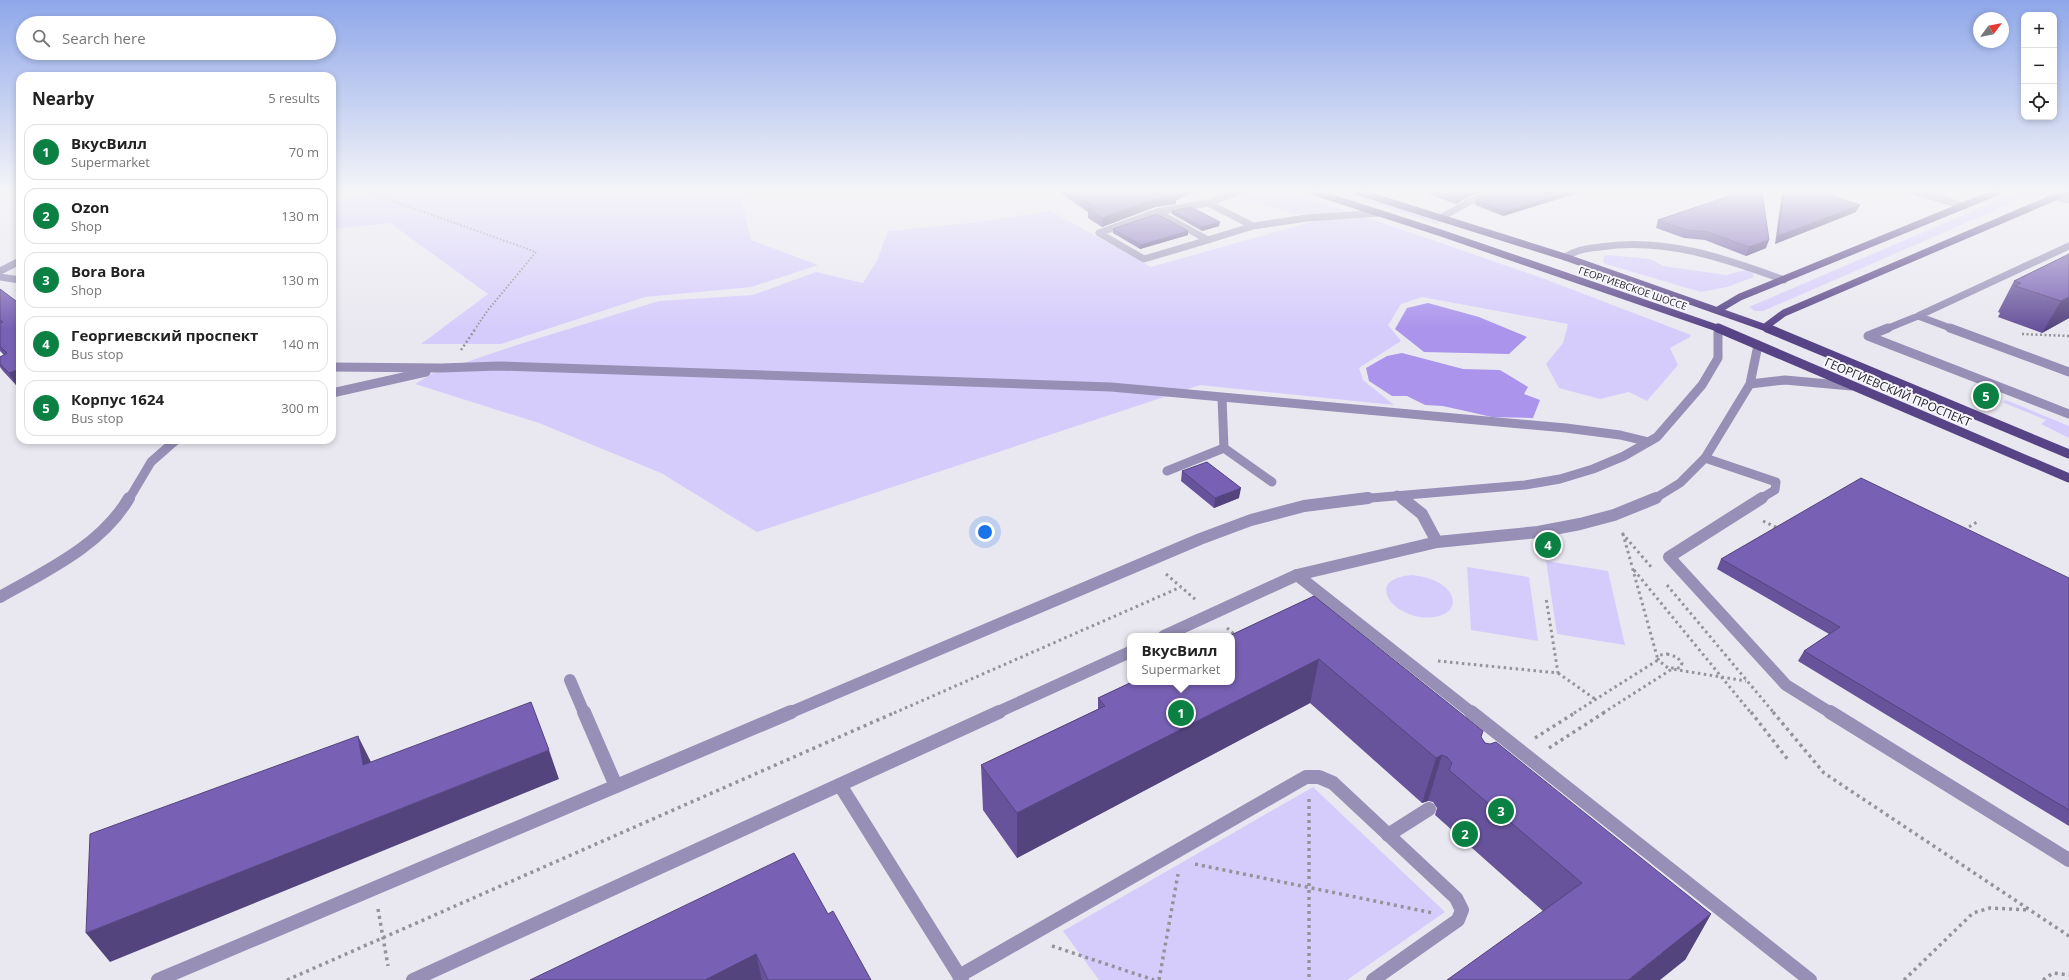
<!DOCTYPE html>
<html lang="en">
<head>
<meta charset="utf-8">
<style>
	body { margin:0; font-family:"Open Sans",sans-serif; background:#f6f6f6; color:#222 }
	.controls { position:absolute; right:12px; top:12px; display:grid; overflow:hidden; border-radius:8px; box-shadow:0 2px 6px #0003 }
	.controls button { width:36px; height:36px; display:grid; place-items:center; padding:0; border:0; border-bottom:1px solid #e0e0e0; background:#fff; color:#222; font:20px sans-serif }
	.compass { position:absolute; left:1973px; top:12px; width:36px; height:36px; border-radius:50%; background:#fff; box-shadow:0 2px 6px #0003; rotate:58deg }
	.you { position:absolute; left:985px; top:532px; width:14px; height:14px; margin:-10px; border:3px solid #fff; border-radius:50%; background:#1a73e8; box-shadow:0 0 0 6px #1a73e833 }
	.badge { display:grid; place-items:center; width:26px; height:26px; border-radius:50%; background:#0b8043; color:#fff; font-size:13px; font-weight:700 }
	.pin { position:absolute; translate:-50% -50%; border:2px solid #fff; box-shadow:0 1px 4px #0006 }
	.popup { position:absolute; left:1127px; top:633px; width:108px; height:52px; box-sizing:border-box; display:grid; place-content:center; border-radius:8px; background:#fff; filter:drop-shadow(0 1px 3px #0005); font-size:13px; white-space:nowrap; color:#767676 }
	.popup b { font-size:15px; color:#222 }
	.popup::after { content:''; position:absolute; left:50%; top:100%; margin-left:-8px; border:8px solid transparent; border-top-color:#fff }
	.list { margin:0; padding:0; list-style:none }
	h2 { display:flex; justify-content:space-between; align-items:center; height:52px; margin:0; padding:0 16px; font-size:17px }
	h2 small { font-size:13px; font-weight:400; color:#767676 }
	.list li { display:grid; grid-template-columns:26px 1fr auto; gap:12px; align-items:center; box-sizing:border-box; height:56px; margin:0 8px 8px; padding:0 8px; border:1px solid #e0e0e0; border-radius:12px }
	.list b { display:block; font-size:15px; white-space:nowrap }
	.list p { margin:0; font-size:13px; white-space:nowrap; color:#767676 }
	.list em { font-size:13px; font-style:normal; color:#767676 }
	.icon { flex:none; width:22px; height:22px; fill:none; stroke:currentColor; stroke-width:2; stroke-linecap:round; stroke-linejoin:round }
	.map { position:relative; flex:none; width:2069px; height:980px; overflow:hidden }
	.search { position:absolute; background:#fff; box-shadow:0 2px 6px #0003; left:16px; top:16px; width:320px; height:44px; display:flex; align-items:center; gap:10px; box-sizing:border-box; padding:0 14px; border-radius:22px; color:#767676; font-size:15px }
	.panel { position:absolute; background:#fff; box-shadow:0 2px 6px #0003; left:16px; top:72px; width:320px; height:372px; border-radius:12px }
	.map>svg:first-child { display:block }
	.green { fill:#d6ccfc }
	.water { fill:#aa94ec }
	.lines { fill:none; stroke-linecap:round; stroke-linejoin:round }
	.path-far3 { stroke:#949399; stroke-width:2; stroke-dasharray:1.5 2; stroke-linecap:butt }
	.path-far2 { stroke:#949399; stroke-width:2.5; stroke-dasharray:2 2.5; stroke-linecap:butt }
	.path-far1 { stroke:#949399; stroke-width:3; stroke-dasharray:2.5 3.5; stroke-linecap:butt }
	.path { stroke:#949399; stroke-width:3.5; stroke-dasharray:3 4; stroke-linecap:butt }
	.lane-far3 { stroke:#978fb6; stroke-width:7 }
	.lane-far2 { stroke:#978fb6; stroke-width:9 }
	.lane-far1 { stroke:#978fb6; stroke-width:12 }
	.lane { stroke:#978fb6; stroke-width:14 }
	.street-far3 { stroke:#978fb6; stroke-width:7 }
	.street-far2 { stroke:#978fb6; stroke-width:9 }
	.street-far1 { stroke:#978fb6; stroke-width:12 }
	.street { stroke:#978fb6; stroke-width:14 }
	.primary-far1 { stroke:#574487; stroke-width:7 }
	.primary { stroke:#574487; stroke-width:9 }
	.wall { fill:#67539b }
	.shaded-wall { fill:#54447e }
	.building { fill:#7861b4; stroke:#54447e }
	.labels { text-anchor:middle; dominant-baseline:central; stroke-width:4; stroke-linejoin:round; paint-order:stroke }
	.far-street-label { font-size:10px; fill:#272629; stroke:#f7f5fd }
	.street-label { font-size:12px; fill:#272629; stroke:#f7f5fd }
</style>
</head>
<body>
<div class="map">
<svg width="2069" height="980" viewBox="0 0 2069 980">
	<rect width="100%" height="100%" fill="#e9e8f0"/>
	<path class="green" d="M370,192H740L751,240L818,265L751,287L645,297L501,344H421L488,294L390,223L332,229V201L372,193Z
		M1253,192H1285L1346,211L1308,215L1296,214L1247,200L1245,197Z
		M1336,192H1346L1434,219L1440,225Z
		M2017,192H2037L1763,311H1755L1749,307Z
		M1051,211L1151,267L1315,221L1365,217L1542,278L1691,335L1690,337L1670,348L1678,365L1647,401L1629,392L1600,399L1559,388L1546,364L1563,343L1568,324L1422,297L1401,304L1388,325L1401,341L1359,368L1363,380L1394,405L1200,385L757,532L661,473L539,423L415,384L431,374L520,344L659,301L753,295L816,272L863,283L877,261L888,231L970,223Z
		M1608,255L1650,259L1663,266L1726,275L1746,270L1753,273L1754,277L1727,287L1701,292L1606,264L1603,262L1604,256Z
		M2006,400L2069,426V438L2041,424L2046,420L2002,402Z
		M1546,561L1608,571L1625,645L1557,634Z
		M1467,567L1529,577L1538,641L1471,630Z
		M1411,575C1426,576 1451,583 1453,601C1453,606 1450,611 1446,613C1428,624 1394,614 1387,595C1382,580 1401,576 1411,575Z
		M1313,787L1445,912L1347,980H1099L1063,931Z"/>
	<path class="water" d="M1428,303L1479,317L1527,337L1509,354L1424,352L1395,329L1407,308Z
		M1402,353L1463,369L1500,370L1528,387L1524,394L1540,400L1533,418L1492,417L1443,406L1425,405L1407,396H1392L1369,381L1366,368L1387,356Z"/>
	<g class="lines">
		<path class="path-far3" d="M368,192L536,252L488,310L475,329"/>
		<path class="path-far2" d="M2022,334L2069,336
			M461,350L476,328"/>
		<path class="path-far1" d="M1763,521L1778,528
			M1964,530L1977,522
			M1622,533L1652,568
			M1634,570L1751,713
			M1166,574L1196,600
			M1667,585L1774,713
			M1227,628L1235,635
			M1667,654L1677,657L1682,663L1680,668H1668L1658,660L1660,655Z
			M1438,661L1558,673L1546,598
			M1558,673L1595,699
			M894,713L1181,587
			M1574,713L1658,660L1623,534
			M1603,713L1672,669L1746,681"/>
		<path class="path" d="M1751,712L1789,761
			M1773,712L1824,773L2069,936
			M1535,738L1576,712
			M1549,748L1605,712
			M1309,799V980
			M1195,864L1433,913
			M378,909L388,966
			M1052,946L1154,980
			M287,980L896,712
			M1159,980L1178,874
			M1904,980L1973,913L1990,908L2030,910
			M2043,980L2053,973L2069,975"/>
		<path class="lane-far3" d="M1238,192L1208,203L1157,212L1208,240L1253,226L1307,218L1379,213
			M1915,192L1964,206
			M2056,197L2069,200
			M1208,203L1253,226
			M1157,212L1099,233L1144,259L1208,240
			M1440,218L1471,201L1501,192
			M1565,257C1575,250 1588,248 1600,247C1663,237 1725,258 1784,280
			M1918,316L1953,329
			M1886,329L1918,316L2069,246"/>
		<path class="lane-far2" d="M1888,328L1868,336L2069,414
			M1950,328L2069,372
			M1224,448L1272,482
			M1705,458L1776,482L1775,490L1760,499
			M1167,471L1224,448L1222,398"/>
		<path class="lane-far1" d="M1762,498L1669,557L1786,685L1831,713
			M1297,575L1472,713
			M570,680L584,713"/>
		<path class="lane" d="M584,712L616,786
			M1471,712L1810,980
			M1830,712L2069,860
			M840,785L962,980
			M1388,835L1429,809
			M959,976L1306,777H1319L1333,783L1456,898L1462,910L1458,920L1373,980"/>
		<path class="street-far3" d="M0,271L20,261
			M0,277L20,280"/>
		<path class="street-far2" d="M332,367L441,368L499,366L1111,387L1566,428L1620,435L1649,442
			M1750,384L1785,380L1851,386
			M332,393L426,372
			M1397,495L1404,499
			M129,499L151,462L176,440
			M1359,499L1525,485L1560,479L1593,469L1624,456L1657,437L1702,385L1718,358V328
			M1654,499L1680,483L1705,458L1750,384L1758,345"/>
		<path class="street-far1" d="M1402,498L1422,514L1437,542
			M0,597C46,571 102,545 129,498
			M1164,636L1297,575L1437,542L1538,532L1580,524L1614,515L1656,498
			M789,713L1200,539L1251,520L1304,506L1368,498
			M996,713L1130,652"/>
		<path class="street" d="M158,980L791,712
			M413,980L999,712"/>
		<path class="primary-far1" d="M1314,192L1441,233L1720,329
			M1358,192L1565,257L1769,329
			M1718,310L1740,297L1997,192
			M1765,327L1784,313L2067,192"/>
		<path class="primary" d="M1718,328L2069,478
			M1767,328L2069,454"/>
	</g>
	<path class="wall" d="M1059,192H1193L1176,200V204L1155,207L1102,227L1088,218V212Z
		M1423,192H1485L1469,196L1456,204Z
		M1581,192L1503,216L1475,205L1476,200Z
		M1741,192L1766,248L1746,256L1705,240L1684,238L1656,228L1658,220Z
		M1782,192H1821L1856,212L1775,244Z
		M1172,211L1219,226L1202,231L1172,214Z
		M1113,229L1188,231V235L1140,249L1113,233Z
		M2069,254V318L2042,333L1998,317L2000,313L1998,312L2014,281Z
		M0,289L20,304V384L16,385L3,371L0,367V357L4,355L0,351Z
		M1182,471L1239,498L1214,508L1181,481Z
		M1721,559L2069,578V826L1798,661L1804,651L1829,634L1717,569Z
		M1314,596L1481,737L1485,743L1711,914L1685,960L1543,911L1435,815L1437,808L1433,802L1428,801L1422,803L1310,703L1017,858L983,810L981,765L1098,709V698Z
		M828,914L871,980H530Z"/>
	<path class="shaded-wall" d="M1176,192H1193L1176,200V204L1155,207L1102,227V218Z
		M1470,192H1485L1469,196L1456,204L1457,199Z
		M1568,192H1581L1503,216L1504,212Z
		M1860,205L1856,212L1775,244L1778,236Z
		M1220,222L1219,226L1202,231V227Z
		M1188,231V235L1140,249L1141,245Z
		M1769,240L1766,248L1746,256L1749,247Z
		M2069,297V318L2042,333L2061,301Z
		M20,369V384L16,385L9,373Z
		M1241,488L1239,498L1214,508L1215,498Z
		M1319,659L1310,703L1017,858V813Z
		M358,736L372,764L363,765Z
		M549,750L559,779L110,962L86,933Z
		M1442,755L1428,801L1422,803L1436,758Z
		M1711,914L1685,960L1660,980H1628Z
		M756,954L762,980H705Z"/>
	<path class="building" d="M1072,192H1176L1173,193L1176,195L1156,199L1102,218L1088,209L1095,208Z
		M1437,192H1470L1457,199Z
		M1502,192H1568L1504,212L1476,200Z
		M1741,192H1762L1769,240L1749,247L1708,232L1686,230L1658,220Z
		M1784,192H1821L1860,205L1778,236Z
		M1191,207L1220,222L1202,227L1172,211Z
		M1157,214L1188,231L1141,245L1113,229Z
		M2069,254V297L2061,301L2015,286L2021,283L2014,281Z
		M0,289L20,304V369L9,373L0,364V357L7,353L0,346V323L3,322L0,320Z
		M1207,462L1241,488L1215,498L1182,471Z
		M1861,478L2069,578V810L1804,651L1840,627L1721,559Z
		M1314,596L1483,731L1481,737L1485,743L1490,744L1496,742L1711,914L1628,980H1447L1582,883L1449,770L1452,763L1447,757L1442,755L1436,758L1319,659L1017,813L981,765L1105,706L1098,698L1132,682H1232V636H1229Z
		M531,702L549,750L86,933L90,834L358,736L363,765Z
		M794,853L828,914L833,911L871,980H768L756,954L705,980H530Z"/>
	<linearGradient id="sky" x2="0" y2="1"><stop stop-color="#8fa7ea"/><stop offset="0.58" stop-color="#f5f5f8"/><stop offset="1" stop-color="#f5f5f8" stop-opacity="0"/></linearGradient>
	<rect width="2069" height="329" fill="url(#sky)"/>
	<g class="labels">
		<g class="far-street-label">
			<text transform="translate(1633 288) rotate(19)">ГЕОРГИЕВСКОЕ ШОССЕ</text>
		</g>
		<g class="street-label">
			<text transform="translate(1898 392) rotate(23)">ГЕОРГИЕВСКИЙ ПРОСПЕКТ</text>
		</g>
	</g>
</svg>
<div class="controls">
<button>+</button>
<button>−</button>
<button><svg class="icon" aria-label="locate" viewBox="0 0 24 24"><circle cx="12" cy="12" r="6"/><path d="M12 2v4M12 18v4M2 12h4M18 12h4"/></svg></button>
</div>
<svg class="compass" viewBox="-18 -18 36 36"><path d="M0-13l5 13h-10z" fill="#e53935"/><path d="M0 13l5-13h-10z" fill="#767676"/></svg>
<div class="you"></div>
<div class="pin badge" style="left:1181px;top:713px">1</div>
<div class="popup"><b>ВкусВилл</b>Supermarket</div>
<div class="pin badge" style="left:1465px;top:834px">2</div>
<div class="pin badge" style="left:1501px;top:811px">3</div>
<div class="pin badge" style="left:1548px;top:545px">4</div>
<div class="pin badge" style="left:1986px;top:396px">5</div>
<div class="search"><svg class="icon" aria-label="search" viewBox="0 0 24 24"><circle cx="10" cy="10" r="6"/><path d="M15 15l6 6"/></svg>Search here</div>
<section class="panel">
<h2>Nearby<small>5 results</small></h2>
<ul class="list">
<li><span class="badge">1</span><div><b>ВкусВилл</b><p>Supermarket</p></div><em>70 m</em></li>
<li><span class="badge">2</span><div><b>Ozon</b><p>Shop</p></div><em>130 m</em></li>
<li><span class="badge">3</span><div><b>Bora Bora</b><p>Shop</p></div><em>130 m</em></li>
<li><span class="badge">4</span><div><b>Георгиевский проспект</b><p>Bus stop</p></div><em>140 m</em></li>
<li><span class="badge">5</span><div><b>Корпус 1624</b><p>Bus stop</p></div><em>300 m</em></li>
</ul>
</section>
</div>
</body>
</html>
